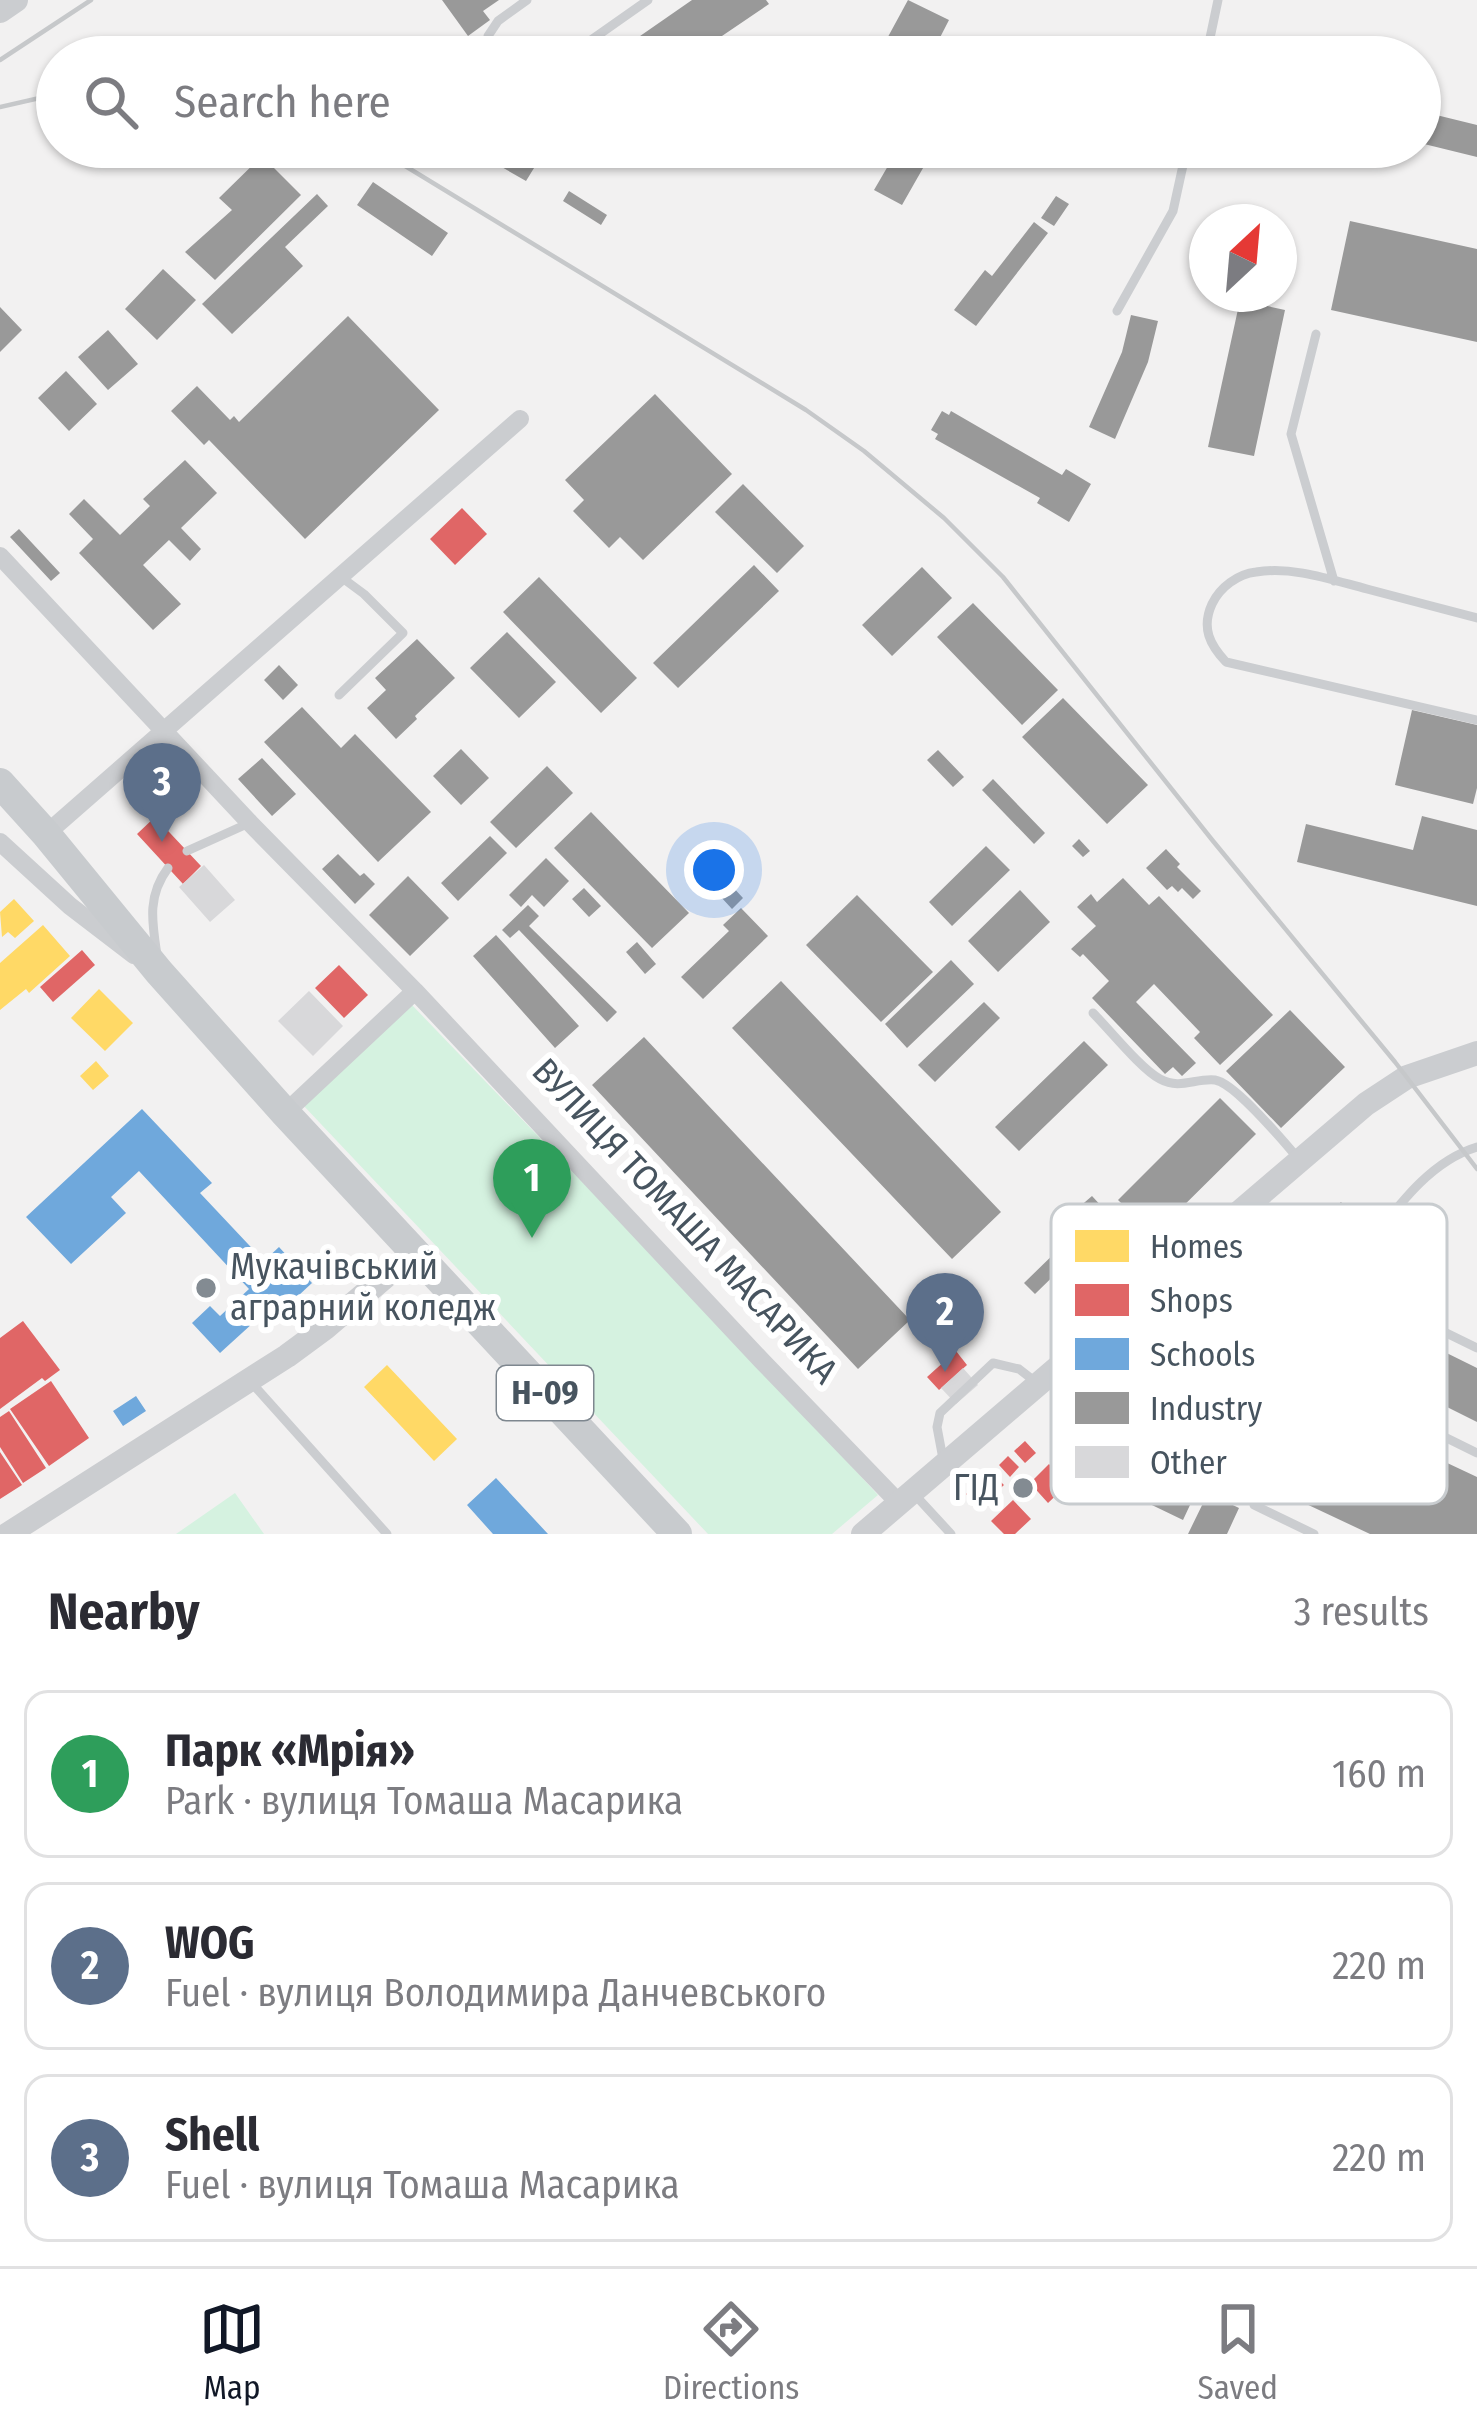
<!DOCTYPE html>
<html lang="en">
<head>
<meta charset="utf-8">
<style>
	body { margin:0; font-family:"Fira Sans Condensed",sans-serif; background:#f2f2f3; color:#2b2b33 }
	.compass { position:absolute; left:1189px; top:204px; width:108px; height:108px; border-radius:50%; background:#fff; box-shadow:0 3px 9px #0004; rotate:26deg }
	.you { position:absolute; left:714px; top:870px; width:42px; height:42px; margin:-30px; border:9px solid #fff; border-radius:50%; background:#1a73e8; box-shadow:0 0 0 18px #1a73e833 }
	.badge { display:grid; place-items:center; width:78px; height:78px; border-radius:50%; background:#111827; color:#fff; font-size:39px; font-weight:700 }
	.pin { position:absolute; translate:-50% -99px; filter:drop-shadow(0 3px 6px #0008) }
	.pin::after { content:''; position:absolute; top:63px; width:42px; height:36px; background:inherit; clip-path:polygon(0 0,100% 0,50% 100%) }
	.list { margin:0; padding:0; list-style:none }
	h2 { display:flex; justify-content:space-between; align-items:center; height:156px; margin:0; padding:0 48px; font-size:51px }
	h2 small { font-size:39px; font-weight:400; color:#7c7c81 }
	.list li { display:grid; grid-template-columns:78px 1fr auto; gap:36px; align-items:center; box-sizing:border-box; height:168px; margin:0 24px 24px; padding:0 24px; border:3px solid #e1e1e2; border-radius:24px }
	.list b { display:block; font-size:45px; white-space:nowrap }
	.list p { margin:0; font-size:39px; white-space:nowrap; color:#7c7c81 }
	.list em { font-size:39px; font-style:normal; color:#7c7c81 }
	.icon { flex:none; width:66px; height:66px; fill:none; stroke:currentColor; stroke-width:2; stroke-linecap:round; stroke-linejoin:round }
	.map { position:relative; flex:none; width:1477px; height:1534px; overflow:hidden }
	.search { position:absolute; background:#fff; box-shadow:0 3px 9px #0004; left:36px; right:36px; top:36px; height:132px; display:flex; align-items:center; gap:30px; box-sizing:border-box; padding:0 42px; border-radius:66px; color:#7c7c81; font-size:45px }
	.sheet { height:732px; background:#fff }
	nav { display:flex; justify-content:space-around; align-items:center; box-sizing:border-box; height:168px; border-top:3px solid #e1e1e2; background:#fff; font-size:33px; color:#7c7c81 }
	nav a { display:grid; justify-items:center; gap:6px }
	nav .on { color:#111827 }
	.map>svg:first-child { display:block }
	.green { fill:#d5f2e0 }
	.homes { fill:#ffd966 }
	.shops { fill:#e06666 }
	.schools { fill:#6fa8dc }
	.industry { fill:#999 }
	.building { fill:#d8d8da }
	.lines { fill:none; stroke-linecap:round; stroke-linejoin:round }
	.service { stroke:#cbcdd0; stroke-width:9 }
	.minor { stroke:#cbcdd0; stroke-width:18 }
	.tertiary { stroke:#cbcdd0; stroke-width:24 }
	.primary { stroke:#c8cbce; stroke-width:30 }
	.rail { stroke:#c6c8ca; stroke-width:4.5 }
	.poi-dot { fill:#838b92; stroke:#fff; stroke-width:4.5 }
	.labels { text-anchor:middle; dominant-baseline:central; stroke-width:12; stroke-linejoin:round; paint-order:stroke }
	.shield { fill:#fff; stroke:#7e878f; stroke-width:3 }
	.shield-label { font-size:33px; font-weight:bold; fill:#47545f }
	.street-label { font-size:36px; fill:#47545f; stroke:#fff }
	.poi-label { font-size:36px; fill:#47545f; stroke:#fff; text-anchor:start }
	.key { fill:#fff; stroke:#c8cccf; stroke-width:3 }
	.key-label { font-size:33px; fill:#47545f }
</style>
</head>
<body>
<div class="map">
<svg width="1477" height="1534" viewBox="0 0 1477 1534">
	<rect width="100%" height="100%" fill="#f2f1f1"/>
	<path class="green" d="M412,1005L763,1370L878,1495L832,1534H708L303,1105Z
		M235,1493L264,1534H176Z"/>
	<path class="homes" d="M14,899L34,921L15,938L8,932L2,937L0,912Z
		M43,925L70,956L29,993L26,989L0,1010V963Z
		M99,989L133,1023L105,1051L71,1018Z
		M96,1061L109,1076L93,1090L80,1076Z
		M387,1365L457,1439L434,1461L364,1387Z"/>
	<path class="shops" d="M462,508L487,534L455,565L430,539Z
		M155,817L201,866L183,884L137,834Z
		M82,950L95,965L53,1002L40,987Z
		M339,965L368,995L344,1018L315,988Z
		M23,1321L60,1370L45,1381L42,1378L0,1409V1338Z
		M956,1351L967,1365L939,1390L927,1377Z
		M51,1381L89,1438L49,1466L10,1409Z
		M9,1411L46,1468L23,1483L0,1447V1417Z
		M1025,1441L1036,1453L1025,1463L1014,1451Z
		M0,1452L22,1485L0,1499Z
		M1008,1456L1019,1467L1010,1477L999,1465Z
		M1049,1464L1068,1484L1048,1503L1030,1483Z
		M992,1473L1004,1485L995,1493L983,1481Z
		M976,1484L989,1497L979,1507L966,1494Z
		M1013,1500L1031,1519L1015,1534H1004L991,1521Z"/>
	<path class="schools" d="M142,1109L212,1183L200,1193L264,1261L279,1247L312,1283L284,1309L277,1301L220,1353L192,1323L210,1306L220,1316L249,1289L139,1171L111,1197L126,1213L71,1264L26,1217Z
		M136,1396L146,1411L123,1426L113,1411Z
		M496,1478L548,1534H493L467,1505Z"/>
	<path class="industry" d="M442,0H499L483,11L490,20L468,36Z
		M692,0H766L769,4L691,57H639L630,43Z
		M908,0L949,20L930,57H877Z
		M605,43L615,57H587Z
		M1420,111L1477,125V157L1420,143Z
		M467,147H547L526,181Z
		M899,147H935L902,205L874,190Z
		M262,156L301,195L215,280L185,252L232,210L219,198Z
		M373,182L448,233L432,256L357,205Z
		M569,191L607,215L601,225L563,201Z
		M317,194L328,206L285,247L303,266L232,334L202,304Z
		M1056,196L1069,204L1054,226L1041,218Z
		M1350,221L1477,249V342L1331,310Z
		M1034,222L1048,233L976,326L954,310L985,270L992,276Z
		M163,269L196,300L157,340L125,309Z
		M1240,300L1285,310L1254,456L1208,447Z
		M0,307L22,330L0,352Z
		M1131,315L1158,321L1148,362L1115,439L1089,427L1122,352Z
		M348,316L439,410L305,539L209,440L204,445L171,411L197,386L230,420L234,416L239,422Z
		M108,330L138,364L108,390L78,357Z
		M66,371L97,404L69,431L38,398Z
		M655,394L732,474L643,560L620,537L609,548L573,511L584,500L565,480Z
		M942,411L949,415L951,411L1062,475L1066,469L1091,484L1069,522L1037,503L1040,498L935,439L938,434L931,430Z
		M185,460L217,493L181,528L201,549L190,561L169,540L143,565L181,604L153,630L79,553L93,539L69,514L84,499L120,535L150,506L143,499Z
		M743,484L804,546L777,573L715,512Z
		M19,529L60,573L51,581L10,537Z
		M754,565L779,591L678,688L653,663Z
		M922,567L952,598L892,656L862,625Z
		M539,577L637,678L601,713L503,612Z
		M973,603L1058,690L1022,725L937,637Z
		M507,632L556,682L519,718L470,668Z
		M417,639L455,678L415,716L417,719L396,739L367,708L386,690L375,678Z
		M279,665L298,685L283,700L264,680Z
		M1063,698L1148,785L1107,824L1022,737Z
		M302,707L341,748L355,734L431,812L378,862L264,742Z
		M1412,710L1477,725V788L1473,804L1395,785Z
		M461,749L489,778L461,805L433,776Z
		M938,750L964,777L953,787L927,760Z
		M262,758L296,794L272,816L238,779Z
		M547,766L573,793L516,848L490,822Z
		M993,779L1045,833L1034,844L982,790Z
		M591,812L689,913L652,948L554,848Z
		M1422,816L1477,830V906L1297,862L1306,824L1413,850Z
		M490,836L507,853L458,901L441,883Z
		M1079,839L1090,851L1083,857L1072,846Z
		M986,846L1010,870L952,926L929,902Z
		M1166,849L1180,864L1177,867L1201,891L1193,899L1182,888L1178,892L1172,886L1167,890L1146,868Z
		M338,854L360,876L364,873L375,884L355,904L322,869Z
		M546,858L569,881L544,907L532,895L521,907L509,895Z
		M408,876L449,918L410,956L369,915Z
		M1123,878L1149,905L1159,896L1273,1015L1220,1065L1194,1038L1200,1032L1154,984L1136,1002L1196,1063L1182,1076L1173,1067L1165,1074L1092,998L1109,981L1083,954L1080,957L1071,949L1096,926L1077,907L1091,894L1097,902Z
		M731,885L743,898L732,909L720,896Z
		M584,888L601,906L589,917L572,899Z
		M1020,890L1050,922L998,972L968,941Z
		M857,895L933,972L881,1022L806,945Z
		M528,905L539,916L529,926L617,1012L607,1022L519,930L510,938L502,930Z
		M741,908L768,936L703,999L681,977L729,931L723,925Z
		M496,935L579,1026L555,1048L473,956Z
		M637,942L656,964L645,974L626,952Z
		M951,960L974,984L907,1048L885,1024Z
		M781,981L1001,1212L952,1259L732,1028Z
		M984,1002L1000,1018L935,1082L918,1065Z
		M1290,1010L1345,1067L1281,1128L1226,1071Z
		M644,1037L910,1320L858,1369L592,1085Z
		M1084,1041L1108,1065L1019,1151L995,1127Z
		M1220,1098L1256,1134L1154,1235L1118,1200Z
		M1092,1196L1105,1210L1091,1223L1078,1208Z
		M1341,1202L1366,1231L1307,1283L1282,1254Z
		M1063,1245L1074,1256L1035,1294L1024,1283Z
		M1388,1324L1477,1368V1422L1367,1367Z
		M1326,1406L1477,1477V1534H1370L1285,1494Z
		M1143,1464L1197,1490L1183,1520L1129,1494Z
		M1208,1493L1239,1508L1227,1534H1188Z"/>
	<path class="building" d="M204,865L235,900L210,922L179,887Z
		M309,991L343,1026L313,1056L278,1021Z
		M963,1368L978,1385L956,1404L941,1388Z"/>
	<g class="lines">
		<path class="service" d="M492,57L488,36L498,21L527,0
			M567,57L648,0
			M1206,57L1218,0
			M1117,311L1173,211L1187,147
			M1316,334L1291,434L1334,581
			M1477,618C1440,608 1404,599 1367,589C1332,580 1293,566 1256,572C1238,574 1220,587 1212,604C1201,628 1210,645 1226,662L1477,720
			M339,695L403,633L364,594L341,577
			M187,851L247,824
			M157,955C152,922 147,896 168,868
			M1093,1013C1110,1030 1141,1069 1160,1079C1180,1090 1195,1078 1215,1080C1235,1083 1283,1141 1297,1157
			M1338,1280L1477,1348
			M1154,1290L1201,1322L1319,1375L1477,1453
			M1267,1353C1294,1325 1322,1299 1347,1270C1385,1227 1420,1164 1477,1147
			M249,1380L387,1534
			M943,1459L937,1427L940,1413L993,1363L1019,1369L1037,1383
			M916,1496L951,1534
			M1314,1534L1254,1505L1319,1375"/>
		<path class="minor" d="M0,556L250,823L415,991L762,1361L899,1503
			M46,834L520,419
			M0,842L70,906L134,955
			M285,1113L415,991"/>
		<path class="tertiary" d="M0,11L16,0
			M8,1534L287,1356L325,1328L414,1252
			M863,1534L1366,1104L1407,1077L1477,1053"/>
		<path class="primary" d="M0,783L46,834L159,972L285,1113L677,1534"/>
		<path class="rail" d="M0,60L91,0
			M0,107L57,94
			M374,147L806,410L864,451L944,518L1003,577L1213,841L1395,1062L1477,1169"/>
	</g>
	<g class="poi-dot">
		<circle cx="206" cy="1288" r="12"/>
		<circle cx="1023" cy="1488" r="12"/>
	</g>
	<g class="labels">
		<rect class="shield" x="497" y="1366" width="96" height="54" rx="9"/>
		<g class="shield-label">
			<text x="545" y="1393">Н-09</text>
		</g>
		<g class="street-label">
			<text transform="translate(685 1221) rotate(47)">ВУЛИЦЯ ТОМАША МАСАРИКА</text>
		</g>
		<g class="poi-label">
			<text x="230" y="1267">Мукачівський<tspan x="230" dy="41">аграрний коледж</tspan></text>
			<text x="999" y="1488" text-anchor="end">ГІД</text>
		</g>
	</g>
	<rect x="1051" y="1204" width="396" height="300" rx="18" class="key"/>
	<rect x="1075" y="1230" width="54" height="32" fill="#ffd966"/>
	<rect x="1075" y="1284" width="54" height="32" fill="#e06666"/>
	<rect x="1075" y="1338" width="54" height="32" fill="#6fa8dc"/>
	<rect x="1075" y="1392" width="54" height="32" fill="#999"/>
	<rect x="1075" y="1446" width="54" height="32" fill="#d8d8da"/>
	<g class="key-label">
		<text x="1150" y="1258">Homes</text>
		<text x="1150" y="1312">Shops</text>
		<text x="1150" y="1366">Schools</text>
		<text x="1150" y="1420">Industry</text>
		<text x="1150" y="1474">Other</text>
	</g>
</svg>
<svg class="compass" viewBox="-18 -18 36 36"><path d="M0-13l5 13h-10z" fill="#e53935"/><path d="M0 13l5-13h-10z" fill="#7c7c81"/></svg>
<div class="you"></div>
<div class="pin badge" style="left:532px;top:1238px;background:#2e9e5b">1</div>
<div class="pin badge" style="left:945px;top:1372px;background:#5c6f8a">2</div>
<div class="pin badge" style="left:162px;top:842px;background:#5c6f8a">3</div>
<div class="search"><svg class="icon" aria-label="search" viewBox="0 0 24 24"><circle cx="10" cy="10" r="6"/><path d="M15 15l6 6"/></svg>Search here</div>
</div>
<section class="sheet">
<h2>Nearby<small>3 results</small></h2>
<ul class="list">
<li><span class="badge" style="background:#2e9e5b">1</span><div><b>Парк «Мрія»</b><p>Park · вулиця Томаша Масарика</p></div><em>160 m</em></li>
<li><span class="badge" style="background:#5c6f8a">2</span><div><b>WOG</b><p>Fuel · вулиця Володимира Данчевського</p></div><em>220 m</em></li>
<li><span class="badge" style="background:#5c6f8a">3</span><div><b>Shell</b><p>Fuel · вулиця Томаша Масарика</p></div><em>220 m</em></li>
</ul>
</section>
<nav>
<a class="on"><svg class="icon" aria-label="map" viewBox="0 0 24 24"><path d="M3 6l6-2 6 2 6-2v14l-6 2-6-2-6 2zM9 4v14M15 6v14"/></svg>Map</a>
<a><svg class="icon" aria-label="directions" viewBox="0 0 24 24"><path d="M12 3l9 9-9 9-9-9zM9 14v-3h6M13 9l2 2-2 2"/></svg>Directions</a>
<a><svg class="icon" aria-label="saved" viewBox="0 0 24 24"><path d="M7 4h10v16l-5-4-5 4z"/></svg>Saved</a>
</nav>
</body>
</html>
